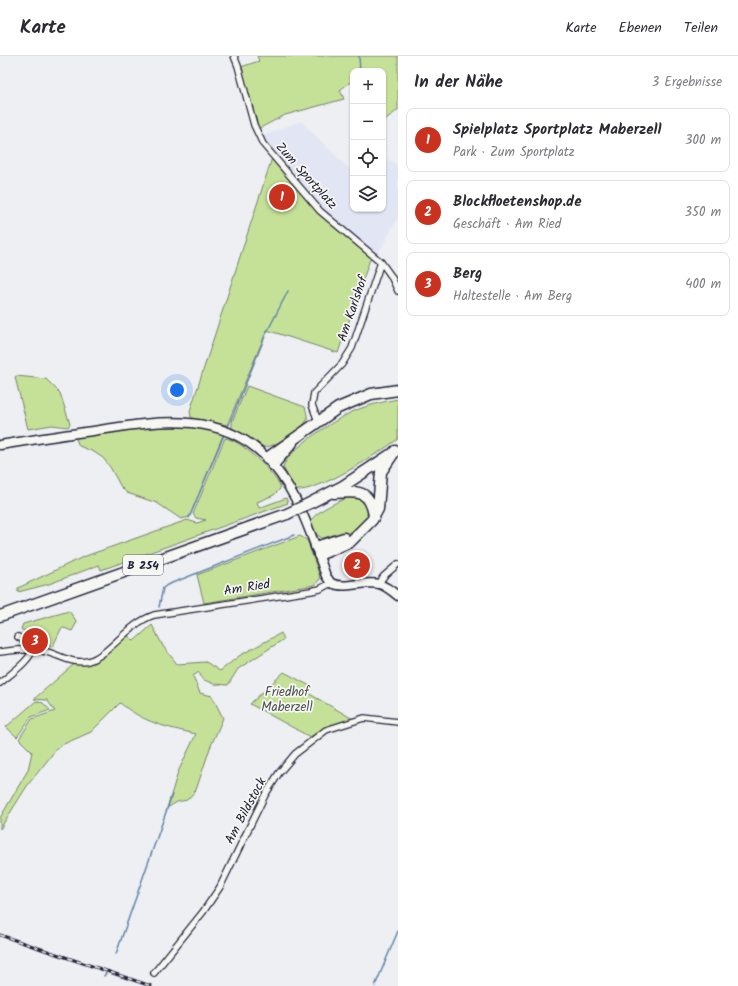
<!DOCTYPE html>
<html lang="de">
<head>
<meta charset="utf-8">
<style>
	body { margin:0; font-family:Kalam,sans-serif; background:#f2f2f3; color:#2b2b33 }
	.controls { position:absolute; right:12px; top:12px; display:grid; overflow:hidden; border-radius:8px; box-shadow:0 1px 3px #0004 }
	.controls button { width:36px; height:36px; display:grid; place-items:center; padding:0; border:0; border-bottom:1px solid #e1e1e2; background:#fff; color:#2b2b33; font:20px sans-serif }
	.you { position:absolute; left:177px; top:334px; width:14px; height:14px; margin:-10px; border:3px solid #fff; border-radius:50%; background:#1a73e8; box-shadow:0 0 0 6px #1a73e833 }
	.badge { display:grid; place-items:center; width:26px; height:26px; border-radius:50%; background:#c8321e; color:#fff; font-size:13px; font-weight:700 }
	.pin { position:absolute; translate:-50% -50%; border:2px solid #fff; box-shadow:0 1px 4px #0006 }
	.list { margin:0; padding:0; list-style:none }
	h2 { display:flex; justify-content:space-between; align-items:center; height:52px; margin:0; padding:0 16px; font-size:17px }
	h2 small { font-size:13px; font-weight:400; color:#7c7c81 }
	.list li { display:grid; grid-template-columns:26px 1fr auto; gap:12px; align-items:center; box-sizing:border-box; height:64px; margin:0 8px 8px; padding:0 8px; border:1px solid #e1e1e2; border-radius:8px }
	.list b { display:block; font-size:15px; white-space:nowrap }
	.list p { margin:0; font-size:13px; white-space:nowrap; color:#7c7c81 }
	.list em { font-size:13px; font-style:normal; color:#7c7c81 }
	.icon { flex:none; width:22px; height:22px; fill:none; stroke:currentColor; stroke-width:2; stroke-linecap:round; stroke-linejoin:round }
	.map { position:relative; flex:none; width:398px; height:930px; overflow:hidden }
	header { display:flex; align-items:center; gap:24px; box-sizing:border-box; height:56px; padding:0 20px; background:#fff; border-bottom:1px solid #e1e1e2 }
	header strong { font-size:19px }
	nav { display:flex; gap:22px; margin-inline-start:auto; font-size:14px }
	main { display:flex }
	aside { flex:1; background:#fff }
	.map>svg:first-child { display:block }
	.built { fill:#e2e6f4 }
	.green { fill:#c5e198; stroke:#74826a }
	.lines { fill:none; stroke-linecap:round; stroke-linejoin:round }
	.stream { stroke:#6384a6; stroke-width:1.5 }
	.street-casing { stroke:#22223b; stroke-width:8 }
	.secondary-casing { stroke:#22223b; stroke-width:11 }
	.highway-casing { stroke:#22223b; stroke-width:13 }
	.street { stroke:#f6f6f2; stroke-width:5.5 }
	.secondary { stroke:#f6f6f2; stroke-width:8 }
	.highway { stroke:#f6f6f2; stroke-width:10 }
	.rail-casing { stroke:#22223b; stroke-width:3 }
	.rail { stroke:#f6f6f2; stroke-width:1.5; stroke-dasharray:4.5; stroke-linecap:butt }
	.highway-bridge-casing { stroke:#22223b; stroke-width:13; stroke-linecap:butt }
	.highway-bridge { stroke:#f6f6f2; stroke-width:10 }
	.labels { text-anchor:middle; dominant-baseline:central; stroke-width:3.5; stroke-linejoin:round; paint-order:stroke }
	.shield { fill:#f6f6f2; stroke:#626272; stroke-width:1 }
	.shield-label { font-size:12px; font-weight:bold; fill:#22223b }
	.street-label { font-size:13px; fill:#22223b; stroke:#f6f6f2 }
	.park-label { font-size:13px; fill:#4b5252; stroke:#f6f6f2 }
</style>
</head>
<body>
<header>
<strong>Karte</strong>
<nav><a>Karte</a><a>Ebenen</a><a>Teilen</a></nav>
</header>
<main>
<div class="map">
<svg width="398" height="930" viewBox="0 0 398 930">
	<rect width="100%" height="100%" fill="#edeff3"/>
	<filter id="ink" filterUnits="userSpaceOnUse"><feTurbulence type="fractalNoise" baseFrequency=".025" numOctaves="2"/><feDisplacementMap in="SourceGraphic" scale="8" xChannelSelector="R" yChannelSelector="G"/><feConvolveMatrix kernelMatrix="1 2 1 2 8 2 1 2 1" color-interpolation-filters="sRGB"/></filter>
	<g filter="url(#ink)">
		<path class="built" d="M301,65L353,117V153H383V108L388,103L398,110V162L377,199L321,153L273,99L262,80Z"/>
		<path class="green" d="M257,0H398V54L383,65V15H353V24L340,34L344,43L285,59L258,73L241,11L259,5Z
			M272,102L320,158L371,200L338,297L267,274L227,369L194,363L191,361L190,355Z
			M16,320L46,323L60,337L70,368L68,371L52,369L28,373L15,321Z
			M247,330L305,351C306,355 308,360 307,364C303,373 273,392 264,391L232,373V366Z
			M398,343V383C379,397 318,437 295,434L283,411C288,393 336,363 354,355C368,349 383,346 398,343Z
			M154,369L200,371L221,377L223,379L191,457L189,461L181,463L157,447L127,437L121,431L110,411L103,402L94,396L79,390L76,383L79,380Z
			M225,382C243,385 270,414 280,429V433L274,439L257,446L259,452L286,442L288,447L101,514L99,509L49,528L18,536V532L83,501L187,464L197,467L206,464L196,462L193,458Z
			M353,440L359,441L367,447C372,474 345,479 324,483L317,479L310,466C315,455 342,443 353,440Z
			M300,480L307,484L319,518L320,523L315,529L204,547L197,519Z
			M69,555L77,566L72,575L64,572L61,573L53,590L51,591L21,573L23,568Z
			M152,569L163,590L177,608L206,606L220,615L239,600L281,577L284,583L238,613L228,629L214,628L202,623L199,616L193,620L200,637L212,640L223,662L210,692L196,734L187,744L177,746L167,752L178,716L196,678C165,671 145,667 120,647L91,676L59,690L27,730L0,773V762L28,714L32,696L19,683L32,663L55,655L47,644L34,643L73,609L89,605L127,579L134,585Z
			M284,616L312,631L308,637L353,663L323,673L310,681L250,648Z
			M36,645L43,647L50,654L31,661L17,681L6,671Z"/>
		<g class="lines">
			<path class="stream" d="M359,0L360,15
				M228,371L266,278L288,235
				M189,462L224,379
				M159,551L163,532L167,529L294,479
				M116,898L172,739
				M104,920L106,917
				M375,930L398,875"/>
			<g class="street-casing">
				<path id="street" d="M234,0L238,10L254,69L263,88L320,155L381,206L391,220L398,235
					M318,365L312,349L314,337L342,308L352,292L381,206
					M378,528L384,520L398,508
					M0,596C14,594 29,592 43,595C58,598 72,609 88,605C110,599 127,568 154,559L311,535L320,533L331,527
					M0,627C9,619 35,602 33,589L18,581
					M154,917L203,856L220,831L265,739L279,717L295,698L326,674L364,662L398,666"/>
			</g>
			<g class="secondary-casing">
				<path id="secondary" d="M0,389C31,384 62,379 93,375C156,365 226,352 273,409C300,441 312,481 326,520L331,527C346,534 363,524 379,528C386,530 392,535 398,540"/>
			</g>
			<g class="highway-casing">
				<path id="highway" d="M267,402L338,352L371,338L398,334
					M273,409L292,387
					M334,437C357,435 370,433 374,460
					M310,447L343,430L390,399
					M316,491L344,482
					M319,499L350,486L372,464L378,453L381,416L395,395
					M0,560L287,458"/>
			</g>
			<use href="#street" class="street"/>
			<use href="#secondary" class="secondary"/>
			<use href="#highway" class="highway"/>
			<g class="rail-casing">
				<path id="rail" d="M0,879L151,930"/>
			</g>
			<use href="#rail" class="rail"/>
			<g class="highway-bridge-casing">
				<path id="highway-bridge" d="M287,458L310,447"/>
			</g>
			<use href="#highway-bridge" class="highway-bridge"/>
		</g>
	</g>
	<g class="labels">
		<rect class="shield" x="123" y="499" width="40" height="20" rx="3"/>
		<g class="shield-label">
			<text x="143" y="509">B 254</text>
		</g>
		<g class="street-label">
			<text transform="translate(306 120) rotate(48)">Zum Sportplatz</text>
			<text transform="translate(353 253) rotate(-71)">Am Karlshof</text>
			<text transform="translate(247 532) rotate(-9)">Am Ried</text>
			<text transform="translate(246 755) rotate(-62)">Am Bildstock</text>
		</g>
		<g class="park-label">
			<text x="287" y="636">Friedhof<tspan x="287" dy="15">Maberzell</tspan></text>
		</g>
	</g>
</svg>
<div class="controls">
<button>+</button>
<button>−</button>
<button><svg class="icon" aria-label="locate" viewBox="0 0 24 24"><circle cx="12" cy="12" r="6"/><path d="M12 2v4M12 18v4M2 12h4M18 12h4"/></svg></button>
<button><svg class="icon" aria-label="layers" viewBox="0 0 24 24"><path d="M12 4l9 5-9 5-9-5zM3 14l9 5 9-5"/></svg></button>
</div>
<div class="you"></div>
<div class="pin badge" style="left:282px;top:141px">1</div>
<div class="pin badge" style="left:357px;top:509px">2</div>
<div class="pin badge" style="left:35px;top:585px">3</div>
</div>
<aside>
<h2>In der Nähe<small>3 Ergebnisse</small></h2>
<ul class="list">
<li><span class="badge">1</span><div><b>Spielplatz Sportplatz Maberzell</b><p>Park · Zum Sportplatz</p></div><em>300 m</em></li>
<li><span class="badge">2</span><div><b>Blockfloetenshop.de</b><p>Geschäft · Am Ried</p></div><em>350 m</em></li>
<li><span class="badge">3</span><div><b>Berg</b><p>Haltestelle · Am Berg</p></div><em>400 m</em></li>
</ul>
</aside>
</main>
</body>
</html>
